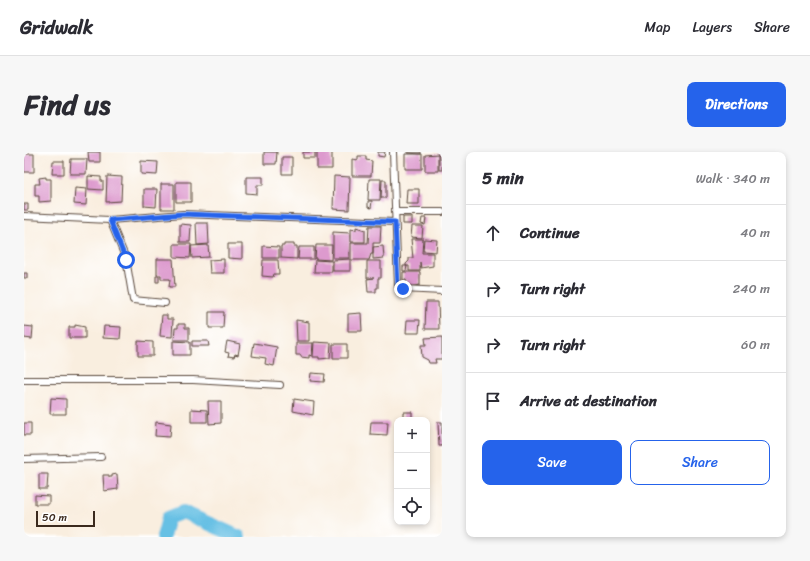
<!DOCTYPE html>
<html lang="en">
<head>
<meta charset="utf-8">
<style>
	body { margin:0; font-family:Sriracha,sans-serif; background:#f7f7f7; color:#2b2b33 }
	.controls { position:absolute; right:12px; bottom:12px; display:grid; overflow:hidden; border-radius:8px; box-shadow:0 2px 6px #0003 }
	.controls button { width:36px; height:36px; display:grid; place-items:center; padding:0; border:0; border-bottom:1px solid #e1e1e2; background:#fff; color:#2b2b33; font:20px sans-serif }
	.scale { position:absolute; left:12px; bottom:10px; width:59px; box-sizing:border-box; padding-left:4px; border:2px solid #3b2a1e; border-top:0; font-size:11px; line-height:14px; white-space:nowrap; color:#3b2a1e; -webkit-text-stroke:3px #fff; paint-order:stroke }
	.stop { position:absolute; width:12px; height:12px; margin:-9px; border:3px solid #2563eb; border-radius:50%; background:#fff }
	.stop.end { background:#2563eb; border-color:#fff; box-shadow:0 1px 4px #0008 }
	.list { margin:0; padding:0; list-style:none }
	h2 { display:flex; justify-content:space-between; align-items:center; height:52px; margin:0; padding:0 16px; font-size:17px }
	h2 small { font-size:13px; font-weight:400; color:#7c7c81 }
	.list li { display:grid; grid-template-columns:26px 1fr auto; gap:12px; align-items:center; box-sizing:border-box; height:56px; padding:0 16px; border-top:1px solid #e1e1e2 }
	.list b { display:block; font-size:15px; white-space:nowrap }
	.list em { font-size:13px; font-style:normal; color:#7c7c81 }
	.actions { display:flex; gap:8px; padding:12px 16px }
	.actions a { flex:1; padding:9px 0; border:1px solid #2563eb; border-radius:8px; text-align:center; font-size:14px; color:#2563eb }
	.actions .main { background:#2563eb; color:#fff }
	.icon { flex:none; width:22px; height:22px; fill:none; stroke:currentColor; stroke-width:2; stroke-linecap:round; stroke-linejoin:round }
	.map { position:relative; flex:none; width:418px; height:385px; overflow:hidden; border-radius:8px }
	header { display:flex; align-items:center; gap:24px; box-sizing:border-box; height:56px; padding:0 20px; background:#fff; border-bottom:1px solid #e1e1e2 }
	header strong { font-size:19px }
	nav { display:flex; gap:22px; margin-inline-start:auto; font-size:14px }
	.intro { display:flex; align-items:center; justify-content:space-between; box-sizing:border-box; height:96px; padding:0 24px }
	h1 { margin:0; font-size:28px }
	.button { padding:10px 18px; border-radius:8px; background:#2563eb; color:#fff; font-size:14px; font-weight:700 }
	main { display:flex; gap:24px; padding:0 24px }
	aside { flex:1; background:#fff; border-radius:8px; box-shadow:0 2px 6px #0003 }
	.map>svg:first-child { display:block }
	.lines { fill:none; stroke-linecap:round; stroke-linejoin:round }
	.river { stroke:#66c0e4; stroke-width:14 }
	.building { fill:#dd9ace }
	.minor-casing { stroke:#58473b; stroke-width:8 }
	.minor { stroke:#fff; stroke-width:6 }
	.route { stroke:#2563eb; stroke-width:5 }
</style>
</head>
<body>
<header>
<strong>Gridwalk</strong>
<nav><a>Map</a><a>Layers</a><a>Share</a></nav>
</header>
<div class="intro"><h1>Find us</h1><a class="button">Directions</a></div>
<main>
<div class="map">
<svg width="418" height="385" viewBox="0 0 418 385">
	<rect width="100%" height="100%" fill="#fff"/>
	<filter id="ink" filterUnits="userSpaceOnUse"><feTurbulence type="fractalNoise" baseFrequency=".025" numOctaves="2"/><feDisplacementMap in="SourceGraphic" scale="8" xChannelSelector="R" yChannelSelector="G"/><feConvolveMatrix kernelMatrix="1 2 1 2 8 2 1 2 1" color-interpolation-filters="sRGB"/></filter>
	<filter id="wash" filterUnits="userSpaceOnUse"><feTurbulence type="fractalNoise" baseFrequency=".012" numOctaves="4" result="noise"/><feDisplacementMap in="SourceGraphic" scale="16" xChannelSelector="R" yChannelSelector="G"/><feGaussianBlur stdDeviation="0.9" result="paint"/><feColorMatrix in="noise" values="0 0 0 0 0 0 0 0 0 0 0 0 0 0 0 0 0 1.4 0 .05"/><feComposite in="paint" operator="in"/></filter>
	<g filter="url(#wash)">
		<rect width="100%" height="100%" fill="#f9eedf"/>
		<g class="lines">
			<path class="river" d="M139,385L144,366L159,360L215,385"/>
		</g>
		<g id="blocks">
			<path class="building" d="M64,0H76V10H65Z
				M240,0H253L252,12H240Z
				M279,0H291V6H279Z
				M293,0H308V17H293Z
				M354,0H361L360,5L354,4Z
				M383,0H397V2L383,1Z
				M415,0H418V18H415Z
				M0,2H10V20H0Z
				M381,2H398V17H381Z
				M414,2V19H401V3Z
				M334,4H342V8L348,9L347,24H328V7L334,8Z
				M258,5H268V22H258Z
				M47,7H63L62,22H46Z
				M29,9H40V22H28Z
				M117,9L134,10L133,23L117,22Z
				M64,24L77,25V29H79V38L64,37Z
				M83,24L98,25L97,49L82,50Z
				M310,24L326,25L325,58L309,57Z
				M22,25V27H27V49L15,50V44H11V32H16L15,26Z
				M222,25H239V33H233V42L222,41Z
				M345,27H357L356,48H344Z
				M358,28H362V46H357Z
				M152,30H167V50H152Z
				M137,32H150V57H137Z
				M51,36L63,37L62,53L50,52Z
				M120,37H133L132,55L120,54Z
				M383,37H395V52H382Z
				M344,49H348L347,56L344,55Z
				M0,52H4V58H0Z
				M379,65H388V72H379Z
				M398,66H402L401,73L397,72Z
				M172,71H184L185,92L173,93Z
				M156,72L167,73L166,90H156Z
				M345,74H357L356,91H349V102H347L345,108H327V91H344Z
				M388,74H399L398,86L387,85Z
				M332,75L341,78V90H327V77L332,78Z
				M309,80L326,81L325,106H309Z
				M387,87H399L398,101H409V114L397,116L396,110V119H385V114H382V112L385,109V106H389Z
				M400,87L413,88L412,100L399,99Z
				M150,92H167L166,106L150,105Z
				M204,92H218V107L204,106Z
				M260,92H270V94H273V107L257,106V94H260Z
				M184,93L185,105L168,106L167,94Z
				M292,93H308L307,108L291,107Z
				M239,94L255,95V106H239Z
				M359,94L360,106L349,107V95Z
				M275,95H290V107H274Z
				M133,107H149L151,135H145L146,127H137V123H133Z
				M200,107V121H186L185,108Z
				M326,107V119H309V108Z
				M239,108H254L255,122H250L249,125L238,124Z
				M291,108L308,109V120H290Z
				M343,109H357V126H354V136H352V140H344L343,127L350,126H343Z
				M379,114H383L382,119H379Z
				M379,120H396V133L384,135L382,128H379Z
				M0,121H3V126H0Z
				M132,124H135V130H132Z
				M402,150H414L415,177H401Z
				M185,160H200L199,176H185Z
				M337,161L338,179H324V162Z
				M138,163H143V167H149L148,185L136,184Z
				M272,168L285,170V189H273Z
				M383,168H396L395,181H382Z
				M154,172H161V176H165V188H150L151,176H154Z
				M51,173L61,175V186H45V175H51Z
				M0,174L9,175L8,187L0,186Z
				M80,174L97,175L96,187L79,186Z
				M418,185V207H411L412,211H405L404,208L398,205L397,193H402L401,186Z
				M114,189L129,190V204H114Z
				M149,189L166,190V203H149Z
				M168,189H184L185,194H168Z
				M203,189L216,192L214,203L211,202L210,205L204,204L205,201L201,200Z
				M290,190L307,191L306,206L295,207V205H289Z
				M230,191L253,195L250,214L241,212L242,206L228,204Z
				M272,191H289L288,204L285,203V206L277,205V203H272Z
				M309,192H323V206H309Z
				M287,221L301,222L300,230L286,229Z
				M27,246L42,247V262H26Z
				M270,247L290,250L289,263L269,259Z
				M184,249H197V271L185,272Z
				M167,257L183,258V270H167Z
				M379,260H388V268H379Z
				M132,270L147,272L146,285L131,284Z
				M347,270H364L363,283L346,282Z
				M414,270H418V294H415Z
				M0,271H7V283H0Z
				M15,322H24L23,337H15Z
				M93,322L94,337L80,339L79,323H85V325H88V323Z
				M11,343L25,344V352H11Z"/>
		</g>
	</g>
	<g filter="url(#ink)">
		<use href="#blocks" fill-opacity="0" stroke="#58473b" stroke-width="1"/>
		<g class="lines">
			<g class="minor-casing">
				<path id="minor" d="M369,0L374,134L379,137L418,139
					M371,60H418
					M0,64L86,68L159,62L371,70
					M86,68L102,107L109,148L141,151
					M0,228H169L256,233
					M0,307L77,305"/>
			</g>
			<use href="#minor" class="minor"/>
		</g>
	</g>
	<g class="lines" filter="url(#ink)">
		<path class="route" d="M102,108L86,68L159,62L371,70L374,134L379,137"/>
	</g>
</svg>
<div class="controls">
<button>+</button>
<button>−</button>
<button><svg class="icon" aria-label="locate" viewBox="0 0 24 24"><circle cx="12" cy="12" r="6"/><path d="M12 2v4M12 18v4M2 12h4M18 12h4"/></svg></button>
</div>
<div class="scale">50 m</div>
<div class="stop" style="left:102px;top:108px"></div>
<div class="stop end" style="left:379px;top:137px"></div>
</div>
<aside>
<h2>5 min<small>Walk · 340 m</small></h2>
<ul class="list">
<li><svg class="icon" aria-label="ahead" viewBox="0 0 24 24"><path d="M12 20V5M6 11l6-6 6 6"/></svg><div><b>Continue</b></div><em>40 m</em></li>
<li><svg class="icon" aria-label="right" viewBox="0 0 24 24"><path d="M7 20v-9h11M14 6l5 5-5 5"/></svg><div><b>Turn right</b></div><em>240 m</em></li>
<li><svg class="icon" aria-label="right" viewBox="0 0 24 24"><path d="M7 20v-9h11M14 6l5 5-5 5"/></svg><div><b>Turn right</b></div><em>60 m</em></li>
<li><svg class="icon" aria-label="arrive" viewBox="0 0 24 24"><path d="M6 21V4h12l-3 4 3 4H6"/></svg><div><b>Arrive at destination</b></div></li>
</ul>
<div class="actions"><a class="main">Save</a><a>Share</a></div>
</aside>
</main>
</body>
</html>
